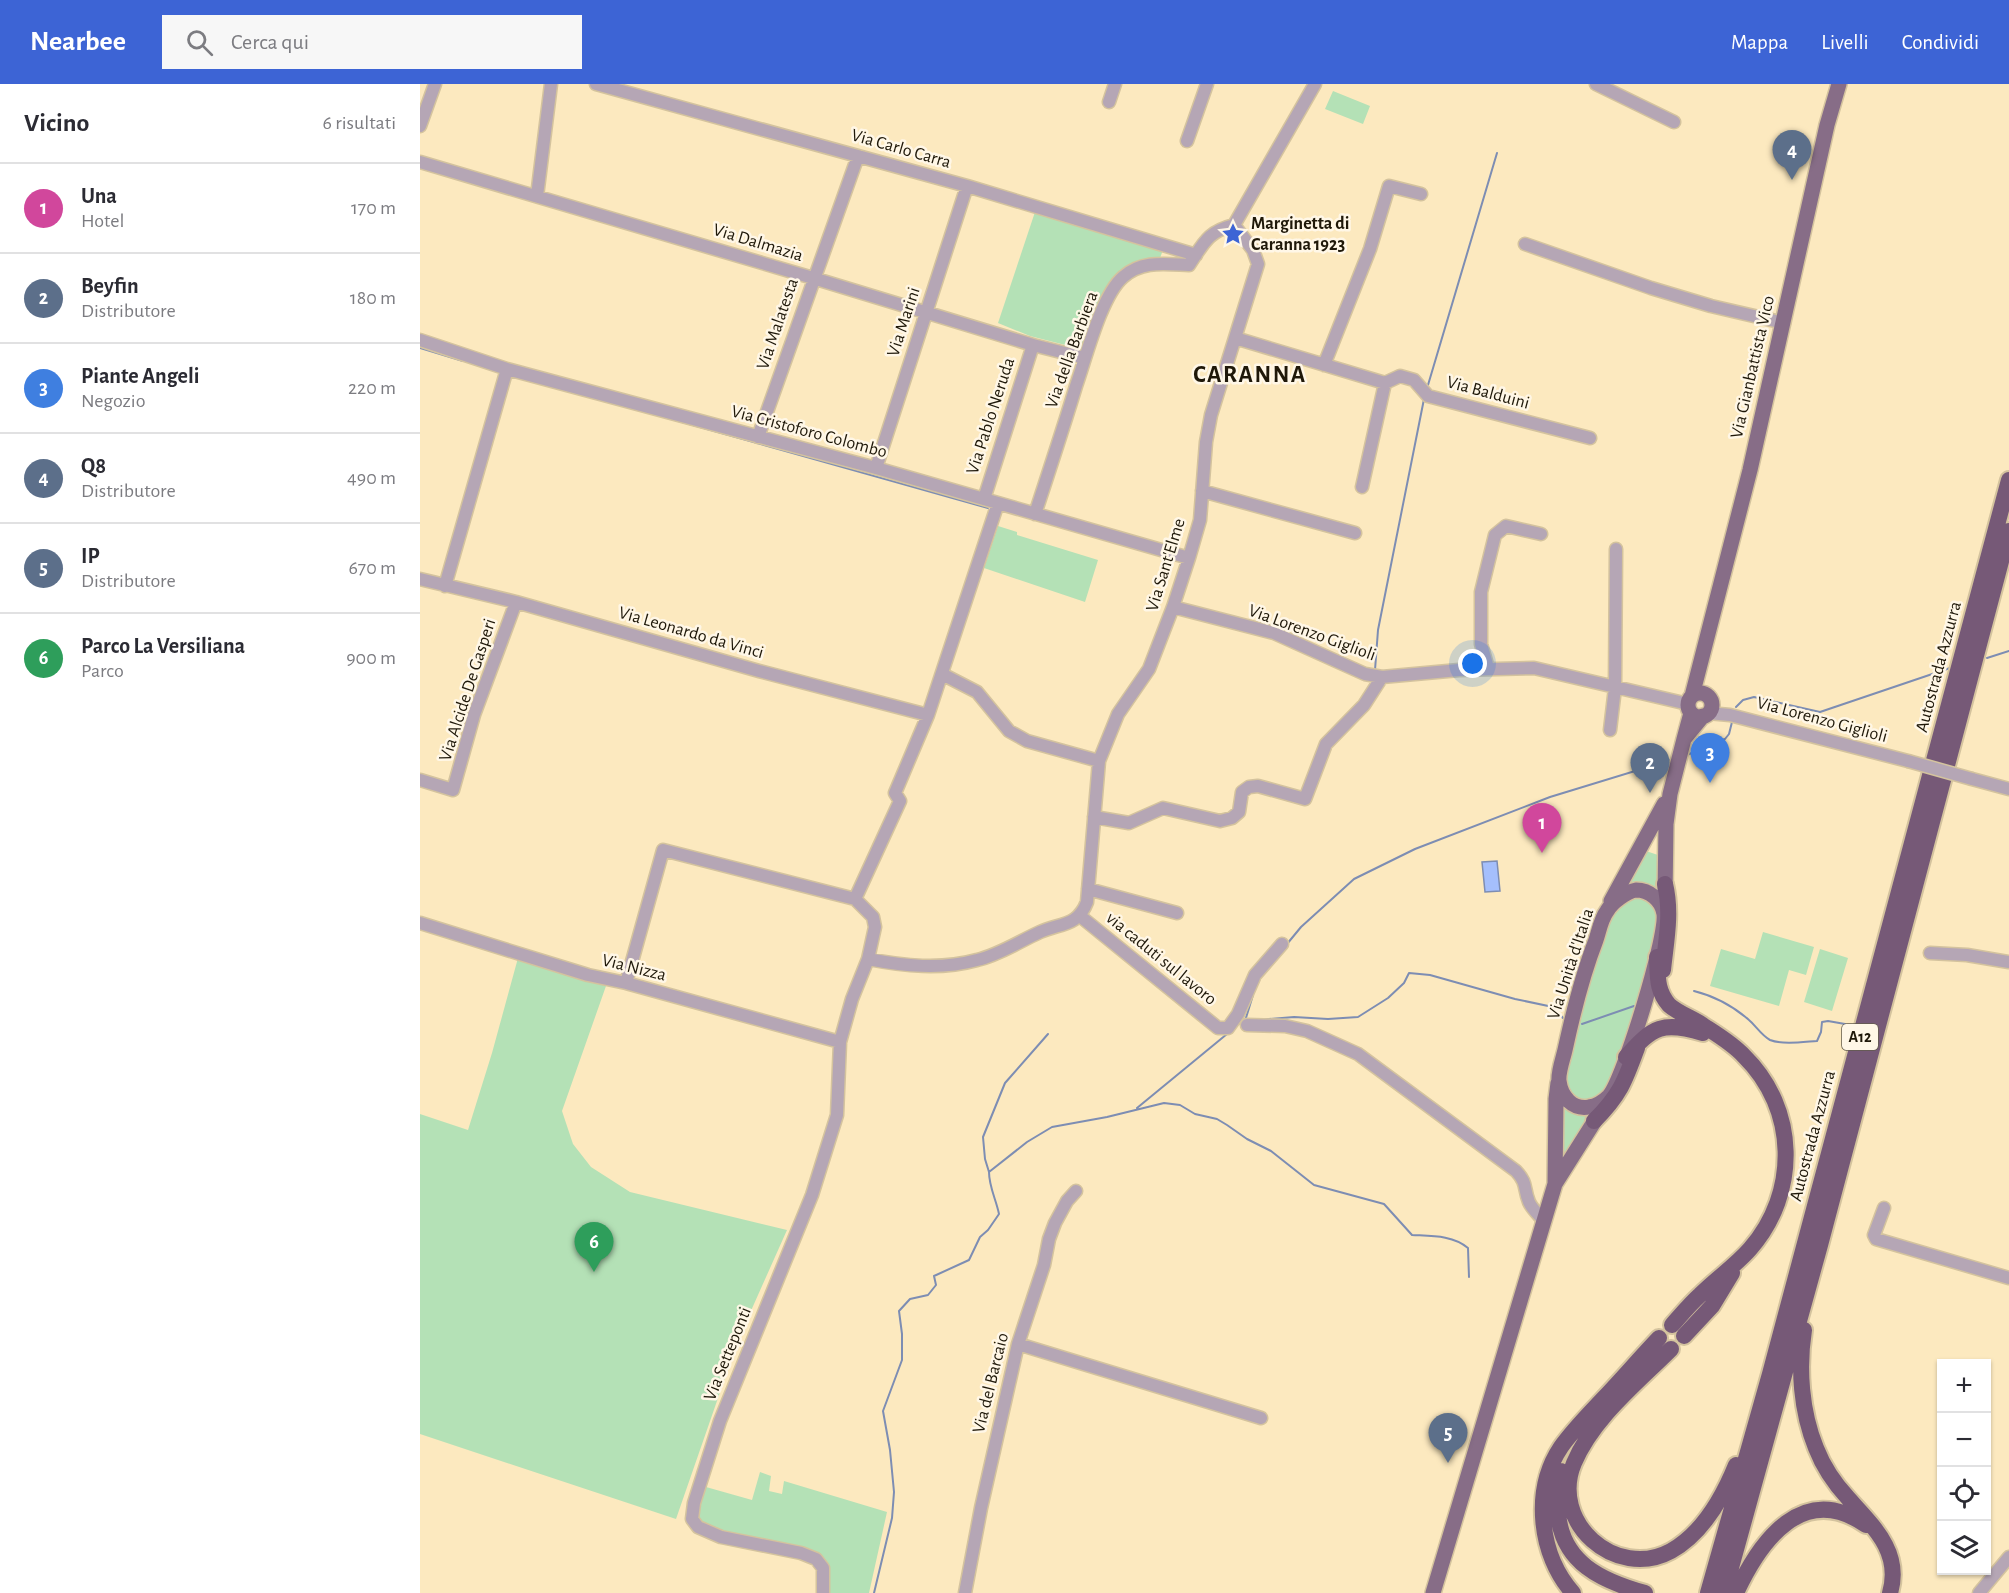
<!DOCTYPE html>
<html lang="it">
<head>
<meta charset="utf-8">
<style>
	body { margin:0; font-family:"Alegreya Sans",sans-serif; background:#f7f7f7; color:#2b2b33 }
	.controls { position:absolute; right:18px; bottom:18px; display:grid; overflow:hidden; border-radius:0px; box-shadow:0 2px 4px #0004 }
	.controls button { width:54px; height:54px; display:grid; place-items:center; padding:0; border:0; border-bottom:2px solid #e1e1e2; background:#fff; color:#2b2b33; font:30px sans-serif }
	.you { position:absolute; left:1053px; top:580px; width:21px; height:21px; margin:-15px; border:4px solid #fff; border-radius:50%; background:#1a73e8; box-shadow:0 0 0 9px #1a73e833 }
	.badge { display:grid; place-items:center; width:39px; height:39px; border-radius:50%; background:#3d64d5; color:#fff; font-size:20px; font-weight:700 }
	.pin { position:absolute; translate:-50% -50px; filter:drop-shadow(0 2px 3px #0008) }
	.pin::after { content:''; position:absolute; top:32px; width:21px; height:18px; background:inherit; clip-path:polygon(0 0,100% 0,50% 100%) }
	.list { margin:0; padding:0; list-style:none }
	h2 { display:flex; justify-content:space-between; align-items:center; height:78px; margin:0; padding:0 24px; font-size:26px }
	h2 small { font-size:20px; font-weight:400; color:#7c7c81 }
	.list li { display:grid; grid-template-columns:39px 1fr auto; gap:18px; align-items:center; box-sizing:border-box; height:90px; padding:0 24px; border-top:2px solid #e1e1e2 }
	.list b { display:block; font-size:22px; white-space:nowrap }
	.list p { margin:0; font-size:20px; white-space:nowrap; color:#7c7c81 }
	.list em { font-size:20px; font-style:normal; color:#7c7c81 }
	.icon { flex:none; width:33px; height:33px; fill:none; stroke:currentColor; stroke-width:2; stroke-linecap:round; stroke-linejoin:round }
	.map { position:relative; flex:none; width:1589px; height:1509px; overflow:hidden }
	header { display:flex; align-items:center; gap:36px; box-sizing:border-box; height:84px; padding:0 30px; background:#3d64d5; color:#fff }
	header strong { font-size:28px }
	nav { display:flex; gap:33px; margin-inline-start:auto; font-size:21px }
	.search { width:420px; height:54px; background:#f7f7f7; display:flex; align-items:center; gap:15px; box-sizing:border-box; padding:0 21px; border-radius:0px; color:#7c7c81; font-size:22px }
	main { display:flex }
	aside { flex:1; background:#fff }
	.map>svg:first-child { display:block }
	.green { fill:#b4e1b6 }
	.water { fill:#a5bffc; stroke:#7d8db3; stroke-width:1.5 }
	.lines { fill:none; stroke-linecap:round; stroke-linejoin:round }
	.stream { stroke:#7d8db3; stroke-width:2 }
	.minor-casing { stroke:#d4c39e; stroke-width:15 }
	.major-casing { stroke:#d4c39e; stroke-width:18 }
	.highway-casing { stroke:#d4c39e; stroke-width:20 }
	.minor { stroke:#b5a6b5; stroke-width:12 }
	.major { stroke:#876d87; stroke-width:15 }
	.highway { stroke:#765977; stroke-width:16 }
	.minor-bridge-casing { stroke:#d4c39e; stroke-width:15; stroke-linecap:butt }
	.minor-bridge { stroke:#b5a6b5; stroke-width:12 }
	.labels { text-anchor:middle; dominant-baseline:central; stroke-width:5; stroke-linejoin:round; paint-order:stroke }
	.shield { fill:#fff7e7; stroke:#625b4c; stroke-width:1.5 }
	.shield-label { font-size:16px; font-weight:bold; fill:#1f1809 }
	.street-label { font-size:18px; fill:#1f1809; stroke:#fff7e7 }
	.poi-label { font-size:18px; font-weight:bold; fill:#1f1809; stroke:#fff7e7; text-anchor:start }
	.district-label { font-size:24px; font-weight:bold; letter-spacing:1.5px; fill:#1f1809; stroke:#fff7e7 }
</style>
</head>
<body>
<header>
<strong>Nearbee</strong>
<div class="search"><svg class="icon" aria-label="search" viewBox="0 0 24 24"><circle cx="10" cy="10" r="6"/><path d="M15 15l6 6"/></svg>Cerca qui</div>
<nav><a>Mappa</a><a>Livelli</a><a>Condividi</a></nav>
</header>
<main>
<aside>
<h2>Vicino<small>6 risultati</small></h2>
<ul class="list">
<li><span class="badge" style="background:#d1479c">1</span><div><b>Una</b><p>Hotel</p></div><em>170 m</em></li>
<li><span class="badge" style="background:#5c6f8a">2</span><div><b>Beyfin</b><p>Distributore</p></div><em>180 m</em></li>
<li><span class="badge" style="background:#3f7fe0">3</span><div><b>Piante Angeli</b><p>Negozio</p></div><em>220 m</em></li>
<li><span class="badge" style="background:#5c6f8a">4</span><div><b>Q8</b><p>Distributore</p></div><em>490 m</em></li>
<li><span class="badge" style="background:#5c6f8a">5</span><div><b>IP</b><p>Distributore</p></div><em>670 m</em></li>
<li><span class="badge" style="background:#2e9e5b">6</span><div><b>Parco La Versiliana</b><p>Parco</p></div><em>900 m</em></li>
</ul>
</aside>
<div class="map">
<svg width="1589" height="1509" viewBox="0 0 1589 1509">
	<rect width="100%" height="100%" fill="#fce9bf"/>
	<path class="green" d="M913,7L950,22L943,40L905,25Z
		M615,128L743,166L740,174C733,175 724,174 717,177C682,190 672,234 661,265L610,252L578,239Z
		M578,442L597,448V451L678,476L665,518L564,484Z
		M1226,767L1241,772L1238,813L1200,811Z
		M1214,810L1238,822L1236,858L1199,984L1181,1011L1160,1020L1144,1000L1153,943L1191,830Z
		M1343,848L1394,863L1386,891L1369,886L1359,922L1290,902L1301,865L1335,875Z
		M1400,865L1428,874L1412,927L1384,918Z
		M98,874L186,902L142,1027L153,1060L171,1083L210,1108L367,1146L330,1229L306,1291L256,1435L0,1350V1030L48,1046L72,969Z
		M1140,1015L1177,1026L1140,1080Z
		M340,1388L351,1392L349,1407L362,1410L364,1397L467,1428L449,1509H408V1480L400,1472L293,1447C270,1435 279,1422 286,1403L332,1416Z"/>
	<path class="water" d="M1077,777L1080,807L1065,808L1062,778Z"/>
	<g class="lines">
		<path class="stream" d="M0,264L43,277
			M1008,301L1077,69
			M237,331L568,424
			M1567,574L1589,567
			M955,586L958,546L1004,315
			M1316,623L1323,616L1334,613L1400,628L1530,584
			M1267,671L1305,655L1309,650L1312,638
			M867,860L881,843L934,795L995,765L1130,713L1251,676
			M1274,907C1294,912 1313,922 1329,936C1335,941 1342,952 1350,956C1363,961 1383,958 1397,957L1401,948L1402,938L1408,937L1425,940
			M836,936L874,933L908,935L938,933L968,914L984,899L989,889L1010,891L1095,915L1133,923L1143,934
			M825,937L833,911
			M1162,940L1214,922
			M717,1024L807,950
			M569,1088L565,1075L563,1053L585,999L628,950
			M454,1509L472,1434L474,1408L470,1366L463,1327L482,1276V1250L479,1227L490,1215L508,1211L516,1201L514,1192L549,1176L560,1153L568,1146L579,1130C576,1115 569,1103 569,1088L607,1058L632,1043L687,1033L744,1019L760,1021L775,1030L797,1035L807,1041L827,1055L851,1067L894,1101L964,1120L992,1151C1011,1152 1033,1151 1048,1164L1049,1193"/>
		<g class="minor-casing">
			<path id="minor" d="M176,0L547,102L776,171
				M1176,0L1254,38
				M689,18L695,0
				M0,42L15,0
				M767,57L787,0
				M0,78L393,194L613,261L665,274
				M117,112L131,0
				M1105,160L1231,204L1291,222L1364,239
				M815,254L965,299L980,292L994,296L1008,312L1170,354
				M0,256L87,285L456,384L769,474
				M904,281L950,165L969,102L1001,110
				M338,353L438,72
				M456,384L547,102
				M942,403L965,299
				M782,407L935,449
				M564,415L613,261
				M615,430C629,387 643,345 656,302C666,274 681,212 703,193C722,176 745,180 769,181C784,159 787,148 814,141L895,0
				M0,495L96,518L339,587L508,631
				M25,502L87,285
				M753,523L854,549L945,590L962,593L1039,586L1114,584L1268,620
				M1068,584L1061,560V508L1075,451L1086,442L1121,450
				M522,590L557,608L589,647L607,657L679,677
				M1288,629L1310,631L1488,677
				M1190,646L1195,604L1196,465
				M1552,695L1589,705
				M0,696L33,706L54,631L96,518
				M674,733L709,739L743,724L800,737L812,734L819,728L822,708L829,703L838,702L885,715L906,660L944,621L962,593
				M668,805L757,829
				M660,832L798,944H808L818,930L835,891L862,860
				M0,839L168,891L206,899L420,958
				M1510,869L1547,871L1589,878
				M448,875C484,882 521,886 557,876C579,871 600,857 620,848C641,839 658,842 667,818L679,677L698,630L729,585L753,523L769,474L780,436L786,358L791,331L838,180L833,166L814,141
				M206,899L243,766L435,815
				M827,941L865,942L887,947L938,970L1096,1087C1108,1100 1103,1103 1109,1118C1112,1125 1119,1131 1124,1137
				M1464,1124L1454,1151L1456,1155L1589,1194
				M598,1260L841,1334
				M403,1509V1484L396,1475L381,1469L301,1453L278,1443L272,1435L274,1419L300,1337L392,1111L417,1031L420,958L432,915L448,875L455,843L453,833L435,815L480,717L475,709L508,631L578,419
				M545,1509L561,1424L598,1260L624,1181L629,1155L635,1139L647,1117L656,1107
				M1559,1509L1589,1473"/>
		</g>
		<g class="major-casing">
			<path id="major" d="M1268 621a12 12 0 1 1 24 0a12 12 0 1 1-24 0Z
				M1272,612L1330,386L1407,41L1419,0
				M1271,629L1264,655L1283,632
				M1216,806C1229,806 1242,816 1244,830C1247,853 1204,995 1189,1012C1184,1017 1176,1022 1169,1023C1153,1026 1141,1013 1139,997C1138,988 1143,975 1145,966C1153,929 1162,892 1176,856C1179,847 1181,835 1187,827C1192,818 1206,808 1216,806Z
				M1245,813L1246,740L1250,710L1264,655
				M1191,817L1244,720
				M1135,1100L1136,1015L1138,999
				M1013,1509L1135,1100L1181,1027"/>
		</g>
		<g class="highway-casing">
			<path id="highway" d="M1237,873C1238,892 1236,906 1249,921C1259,930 1273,934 1284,942C1298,951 1313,960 1324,972C1378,1025 1379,1109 1330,1165C1315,1182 1296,1195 1280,1211C1270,1220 1261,1231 1252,1241
				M1243,886C1246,857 1252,829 1245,800
				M1206,973C1233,942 1243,937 1283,949
				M1174,1037C1200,1011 1205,997 1217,964
				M1384,1246C1378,1284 1381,1327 1396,1364C1403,1382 1415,1400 1428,1414C1453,1442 1482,1468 1470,1509
				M1264,1252L1292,1222L1312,1189
				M1251,1265C1217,1299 1173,1334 1154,1379C1129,1438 1196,1497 1251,1467C1283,1449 1303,1413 1316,1381
				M1141,1387C1136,1401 1136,1414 1138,1429C1142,1479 1182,1497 1225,1509
				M1153,1509C1119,1471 1112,1406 1141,1363C1153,1346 1169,1330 1183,1315C1202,1295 1220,1274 1239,1254
				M1288,1509L1350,1290L1589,396
				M1304,1509L1400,1161L1589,447
				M1316,1509C1340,1457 1383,1397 1446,1441"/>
		</g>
		<use href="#minor" class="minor"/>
		<use href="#major" class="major"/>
		<use href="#highway" class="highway"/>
		<g class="minor-bridge-casing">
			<path id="minor-bridge" d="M1488,677L1552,695"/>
		</g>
		<use href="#minor-bridge" class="minor-bridge"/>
	</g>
	<defs>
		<g id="sight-bare" transform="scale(1.8)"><path d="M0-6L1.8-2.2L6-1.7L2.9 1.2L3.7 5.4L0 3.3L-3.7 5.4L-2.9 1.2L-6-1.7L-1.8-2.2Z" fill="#3d64d5" stroke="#fff7e7" stroke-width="2.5" paint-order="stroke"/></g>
	</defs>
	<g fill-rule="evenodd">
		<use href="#sight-bare" x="813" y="150"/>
	</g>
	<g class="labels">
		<rect class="shield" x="1422" y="940" width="36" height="26" rx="4.5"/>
		<g class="shield-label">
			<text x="1440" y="953">A12</text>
		</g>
		<g class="street-label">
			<text transform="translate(481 65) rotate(16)">Via Carlo Carra</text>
			<text transform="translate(338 159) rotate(17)">Via Dalmazia</text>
			<text transform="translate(484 238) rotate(-72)">Via Marini</text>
			<text transform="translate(358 240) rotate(-71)">Via Malatesta</text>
			<text transform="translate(652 266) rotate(-70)">Via della Barbiera</text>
			<text transform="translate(1333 283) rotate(-77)">Via Gianbattista Vico</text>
			<text transform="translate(1068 309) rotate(15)">Via Balduini</text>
			<text transform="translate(571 332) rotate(-72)">Via Pablo Neruda</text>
			<text transform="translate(389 348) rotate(15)">Via Cristoforo Colombo</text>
			<text transform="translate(746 481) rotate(-73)">Via Sant'Elme</text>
			<text transform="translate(271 549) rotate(16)">Via Leonardo da Vinci</text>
			<text transform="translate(892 549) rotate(20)">Via Lorenzo Giglioli</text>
			<text transform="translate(1519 583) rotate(-75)">Autostrada Azzurra</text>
			<text transform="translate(48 606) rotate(-72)">Via Alcide De Gasperi</text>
			<text transform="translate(1402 636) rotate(15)">Via Lorenzo Giglioli</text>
			<text transform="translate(741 875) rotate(39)">via caduti sul lavoro</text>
			<text transform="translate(1151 880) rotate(-72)">Via Unità d'Italia</text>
			<text transform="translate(214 884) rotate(14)">Via Nizza</text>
			<text transform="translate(1393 1052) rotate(-75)">Autostrada Azzurra</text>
			<text transform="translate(308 1270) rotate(-68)">Via Setteponti</text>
			<text transform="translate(571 1299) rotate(-76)">Via del Barcaio</text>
		</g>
		<g class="poi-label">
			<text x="831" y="140">Marginetta di<tspan x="831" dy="21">Caranna 1923</tspan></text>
		</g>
		<g class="district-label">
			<text x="830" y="291">CARANNA</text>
		</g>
	</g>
</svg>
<div class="controls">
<button>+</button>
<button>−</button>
<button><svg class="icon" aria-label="locate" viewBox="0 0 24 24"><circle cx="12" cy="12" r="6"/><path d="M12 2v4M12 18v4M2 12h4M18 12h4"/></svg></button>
<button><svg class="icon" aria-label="layers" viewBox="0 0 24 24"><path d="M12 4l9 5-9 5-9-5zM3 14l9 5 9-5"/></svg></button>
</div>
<div class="you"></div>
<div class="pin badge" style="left:1122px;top:769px;background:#d1479c">1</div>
<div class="pin badge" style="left:1230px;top:709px;background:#5c6f8a">2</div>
<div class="pin badge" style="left:1290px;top:699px;background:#3f7fe0">3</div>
<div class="pin badge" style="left:1372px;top:96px;background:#5c6f8a">4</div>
<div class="pin badge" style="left:1028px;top:1379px;background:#5c6f8a">5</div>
<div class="pin badge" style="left:174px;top:1188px;background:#2e9e5b">6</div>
</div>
</main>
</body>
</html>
